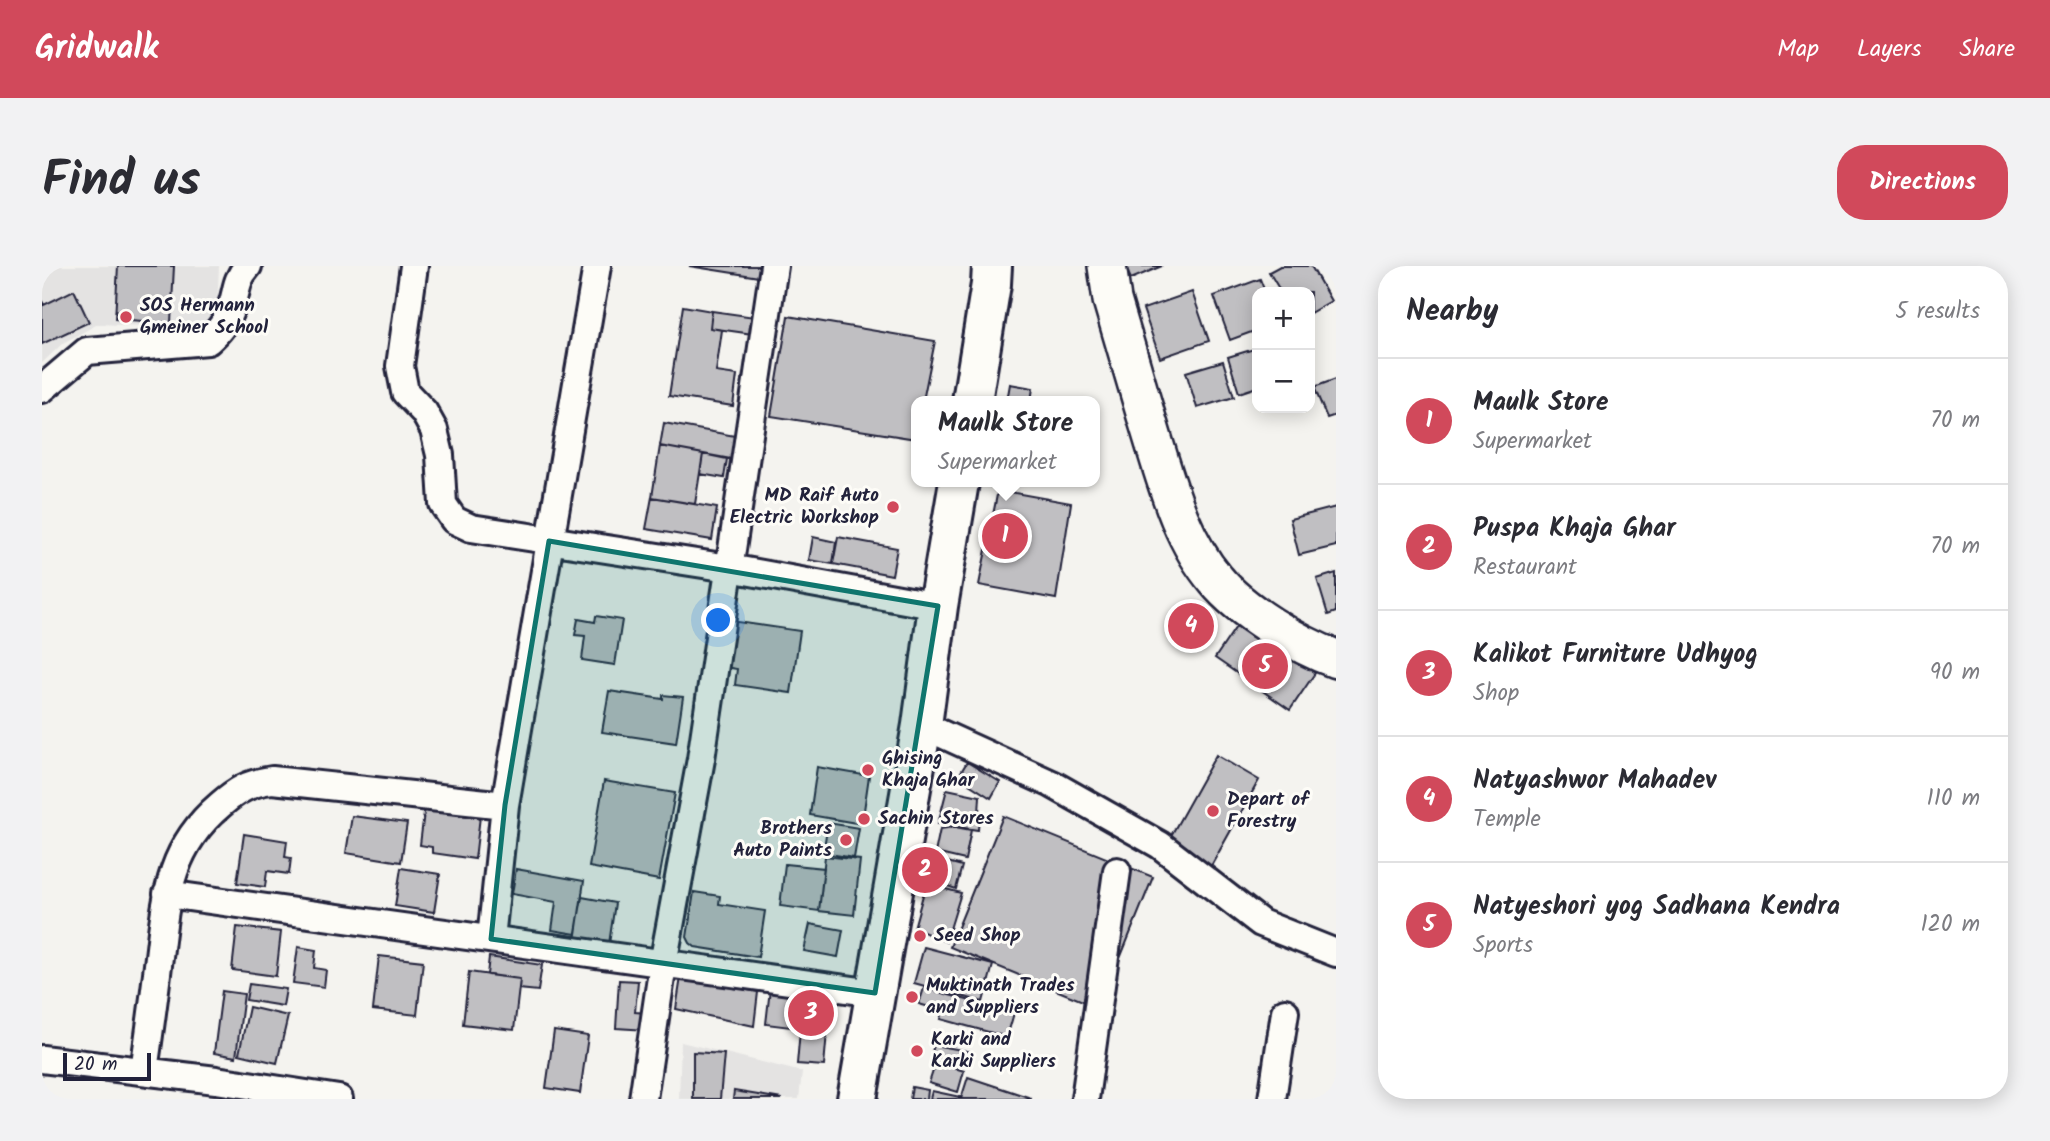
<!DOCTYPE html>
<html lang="en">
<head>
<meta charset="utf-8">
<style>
	body { margin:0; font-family:Kalam,sans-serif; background:#f2f2f3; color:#2b2b33 }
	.controls { position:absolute; right:21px; top:21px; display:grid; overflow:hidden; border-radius:14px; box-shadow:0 4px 18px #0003 }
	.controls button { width:63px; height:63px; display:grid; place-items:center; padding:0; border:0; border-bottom:2px solid #e1e1e2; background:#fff; color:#2b2b33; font:35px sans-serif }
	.scale { position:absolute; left:21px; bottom:18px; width:88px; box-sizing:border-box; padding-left:7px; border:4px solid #22223b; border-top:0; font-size:19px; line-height:24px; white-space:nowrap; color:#22223b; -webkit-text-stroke:5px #fdfcf7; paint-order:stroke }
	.you { position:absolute; left:677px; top:355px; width:24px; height:24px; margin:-18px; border:5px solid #fff; border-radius:50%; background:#1a73e8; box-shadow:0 0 0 10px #1a73e833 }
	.badge { display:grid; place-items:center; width:46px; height:46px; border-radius:50%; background:#d1495b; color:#fff; font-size:23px; font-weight:700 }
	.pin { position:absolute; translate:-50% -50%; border:4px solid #fff; box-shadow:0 2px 7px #0006 }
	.popup { position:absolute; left:869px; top:130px; width:189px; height:91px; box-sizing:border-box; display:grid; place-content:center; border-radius:14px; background:#fff; filter:drop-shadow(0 2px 5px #0005); font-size:23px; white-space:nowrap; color:#7c7c81 }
	.popup b { font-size:26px; color:#2b2b33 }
	.popup::after { content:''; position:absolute; left:50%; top:100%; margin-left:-14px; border:14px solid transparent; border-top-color:#fff }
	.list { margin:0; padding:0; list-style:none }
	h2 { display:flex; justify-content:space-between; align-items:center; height:91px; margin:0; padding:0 28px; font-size:30px }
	h2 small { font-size:23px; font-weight:400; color:#7c7c81 }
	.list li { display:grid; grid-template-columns:46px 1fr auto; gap:21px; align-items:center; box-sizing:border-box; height:126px; padding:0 28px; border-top:2px solid #e1e1e2 }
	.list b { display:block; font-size:26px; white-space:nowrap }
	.list p { margin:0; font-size:23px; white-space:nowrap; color:#7c7c81 }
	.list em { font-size:23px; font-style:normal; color:#7c7c81 }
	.map { position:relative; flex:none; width:1294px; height:833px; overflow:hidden; border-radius:28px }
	header { display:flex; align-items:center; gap:42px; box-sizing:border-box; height:98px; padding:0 35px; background:#d1495b; color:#fff }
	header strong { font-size:33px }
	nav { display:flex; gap:38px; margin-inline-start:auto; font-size:24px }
	.intro { display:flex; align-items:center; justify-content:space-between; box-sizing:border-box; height:168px; padding:0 42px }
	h1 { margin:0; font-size:49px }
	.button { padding:18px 32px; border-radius:28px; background:#d1495b; color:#fff; font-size:24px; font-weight:700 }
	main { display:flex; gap:42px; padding:0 42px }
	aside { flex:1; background:#fff; border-radius:28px; box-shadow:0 4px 18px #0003 }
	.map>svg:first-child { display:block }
	.built { fill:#e4e3e2 }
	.building { fill:#c0bfc2; stroke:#22223b; stroke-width:2 }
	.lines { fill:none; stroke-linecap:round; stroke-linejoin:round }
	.street-casing { stroke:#22223b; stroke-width:32 }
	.secondary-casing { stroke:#22223b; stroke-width:42 }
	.primary-casing { stroke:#22223b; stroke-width:44 }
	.street { stroke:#fdfcf7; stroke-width:26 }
	.secondary { stroke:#fdfcf7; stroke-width:37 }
	.primary { stroke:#fdfcf7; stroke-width:38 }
	.marked { fill:#0f766e; fill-opacity:0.2; stroke:#0f766e; stroke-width:5; stroke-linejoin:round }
	.poi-dot { fill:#d1495b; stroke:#fdfcf7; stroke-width:2.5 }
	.labels { text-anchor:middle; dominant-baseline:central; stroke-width:6; stroke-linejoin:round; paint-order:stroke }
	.poi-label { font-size:19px; font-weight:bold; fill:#22223b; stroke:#fdfcf7; text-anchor:start }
</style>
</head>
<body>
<header>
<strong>Gridwalk</strong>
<nav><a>Map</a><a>Layers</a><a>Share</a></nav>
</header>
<div class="intro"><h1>Find us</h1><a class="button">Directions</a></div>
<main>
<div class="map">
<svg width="1294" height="833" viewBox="0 0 1294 833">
	<rect width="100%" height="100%" fill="#f4f3ef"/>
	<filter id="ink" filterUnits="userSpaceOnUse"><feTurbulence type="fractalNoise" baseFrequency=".0143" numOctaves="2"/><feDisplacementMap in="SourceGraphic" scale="14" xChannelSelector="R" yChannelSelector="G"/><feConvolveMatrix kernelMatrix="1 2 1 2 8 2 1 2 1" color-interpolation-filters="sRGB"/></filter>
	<g filter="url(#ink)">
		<path class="built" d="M0,0H177L175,45L154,62L56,58L21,77L0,97Z
			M639,776L760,806L757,833H637Z"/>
		<path class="building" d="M76,0H132L129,57L73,53Z
			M647,0H718L717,11Z
			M1083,0H1120L1089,13Z
			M1238,0H1269L1289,35L1268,47V26H1239L1227,6Z
			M1218,13L1223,26H1215V64L1188,74L1172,30Z
			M32,24L47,56L0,78V35L2,39Z
			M1150,26L1167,75L1118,92L1101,43Z
			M641,40L670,45L668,62L680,64L674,106L695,109L691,140L627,130Z
			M670,45L713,51L711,68L668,62Z
			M746,50L893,75L881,135H874V173L729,150Z
			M1215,82V121L1197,127L1186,91Z
			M1181,95L1192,131L1155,142L1144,106Z
			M1294,113V149L1285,152L1272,121Z
			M968,118L991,122L989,135H965Z
			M622,157L693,170L689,193L618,180Z
			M618,180L661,188L653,238L610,231Z
			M661,188L685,193L682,212L658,208Z
			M956,224L1029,237L1014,333L937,319Z
			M610,231L675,242L670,274L604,263Z
			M1294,241V280L1257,289L1248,253Z
			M771,271L794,276L791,298L767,294Z
			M796,271L855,282L850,309L791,298Z
			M1294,307V346L1286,349L1275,313Z
			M1154,343L1166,373L1144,377L1133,347Z
			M554,350L580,354L573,399L540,394L543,370L533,369L536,353L553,356Z
			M689,355L758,365L749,427L693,419L695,403L682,401Z
			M1198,355L1273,407L1248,444L1173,392Z
			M567,425L621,433V429L641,431L634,477L560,466Z
			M1174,489L1217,514L1169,600L1126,575Z
			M925,496L958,516L949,532L916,511Z
			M775,501L827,510L820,558L768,549Z
			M562,515L633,527L617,614L547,601Z
			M905,523L938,530L936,564L896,558Z
			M383,538L423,542L422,548L438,550L433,593L390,587V581L378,579Z
			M310,550L365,557L359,596L304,587Z
			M961,550L1111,611L1058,742L908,681Z
			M786,557L817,562L812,592L781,587Z
			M913,561L929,564L923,594L893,587L898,563Z
			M202,568L245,575L243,591L249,592L247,608L225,605L223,621L195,617Z
			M783,590L818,594L812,649L777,645Z
			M891,592L920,600L914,623L885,613Z
			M743,598L782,602L777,645L738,640Z
			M359,602L398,608L392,646L353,640Z
			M474,603L542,615L534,668L510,664L514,636L470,628Z
			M884,618L919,627L904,676L872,662Z
			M652,626L678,630L677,638L723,645L716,691L653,681L648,677L645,671Z
			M540,631L573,637L567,678L533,672Z
			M768,658L801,664L796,691L762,685Z
			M195,661L239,666L234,710L190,704Z
			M256,681L274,684L272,702L284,704L282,721L251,717Z
			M882,681L951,699L941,736L872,717Z
			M337,690L381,695L375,749L331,744Z
			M447,691L500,699L496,725L477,723L478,713L445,709Z
			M427,706L478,713L472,764L421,758Z
			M639,711L716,726L712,760L634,743Z
			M577,714L596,715L593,746L606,747L605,764L574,762Z
			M207,718L244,723L241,740L204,734Z
			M882,722L972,747L965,771L899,753L901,745L877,738Z
			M728,723L784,730L780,765L724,758Z
			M180,725L202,728L194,791L172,787Z
			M207,741L246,750L235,797L197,788Z
			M758,764L785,766L782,800L755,798Z
			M512,765L546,770L538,827L504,822Z
			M892,779L931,786L928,798L889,790Z
			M651,786L682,788L678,833H651Z
			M894,796L922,805L916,826L887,817Z
			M926,811L989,832V833H919Z
			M870,821L886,824L885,833H868Z
			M692,825L740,833H691Z
			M890,825L918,831L917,833H888Z"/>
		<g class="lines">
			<g class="street-casing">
				<path id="street" d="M372,0L358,100L363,126L382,146L392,164L398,189L401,238L412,254L429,262L687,302L896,340
					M0,123L45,85L166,75C177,65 184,57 189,42C196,24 192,16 206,0
					M880,459L1010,518L1118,579L1219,657L1294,687
					M125,628L833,727
					M449,673L463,539L555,0
					M0,793L174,814L297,833
					M102,805C107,769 112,734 116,699C124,635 125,584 178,539C195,524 207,517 230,514L463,539
					M601,833L621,698L659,493L732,0
					M1043,833L1075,605
					M1230,833L1243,746"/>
			</g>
			<g class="secondary-casing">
				<path id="secondary" d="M1065,0L1070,34C1084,81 1097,127 1111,173C1126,222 1140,274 1174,314C1199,345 1256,379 1294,393"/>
			</g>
			<g class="primary-casing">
				<path id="primary" d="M930,135L949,18L950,0
					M815,833L880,459L896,340L917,216"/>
			</g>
			<use href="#street" class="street"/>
			<use href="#secondary" class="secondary"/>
			<use href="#primary" class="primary"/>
		</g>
	</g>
	<path class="marked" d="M507,275L896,340L833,727L449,673L463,539Z"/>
	<g class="poi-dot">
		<circle cx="84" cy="51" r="7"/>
		<circle cx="851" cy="241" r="7"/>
		<circle cx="826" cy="504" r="7"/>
		<circle cx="1171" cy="545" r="7"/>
		<circle cx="822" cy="553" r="7"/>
		<circle cx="804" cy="574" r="7"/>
		<circle cx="878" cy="670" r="7"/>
		<circle cx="870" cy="731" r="7"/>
		<circle cx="875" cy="785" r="7"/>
	</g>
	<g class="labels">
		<g class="poi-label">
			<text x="98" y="40">SOS Hermann<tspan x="98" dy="22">Gmeiner School</tspan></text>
			<text x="837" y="230" text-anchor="end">MD Raif Auto<tspan x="837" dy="22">Electric Workshop</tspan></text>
			<text x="840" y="493">Ghising<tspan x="840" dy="22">Khaja Ghar</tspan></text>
			<text x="1185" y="534">Depart of<tspan x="1185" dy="22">Forestry</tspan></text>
			<text x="836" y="553">Sachin Stores</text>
			<text x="790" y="563" text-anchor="end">Brothers<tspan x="790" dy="22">Auto Paints</tspan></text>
			<text x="892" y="670">Seed Shop</text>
			<text x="884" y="720">Muktinath Trades<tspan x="884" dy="22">and Suppliers</tspan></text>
			<text x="889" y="774">Karki and<tspan x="889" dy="22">Karki Suppliers</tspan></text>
		</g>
	</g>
</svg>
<div class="controls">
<button>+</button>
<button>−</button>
</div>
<div class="scale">20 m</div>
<div class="you"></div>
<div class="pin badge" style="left:963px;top:270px">1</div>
<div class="popup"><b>Maulk Store</b>Supermarket</div>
<div class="pin badge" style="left:883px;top:604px">2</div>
<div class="pin badge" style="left:769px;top:747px">3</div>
<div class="pin badge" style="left:1149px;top:360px">4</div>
<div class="pin badge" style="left:1223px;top:400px">5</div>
</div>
<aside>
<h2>Nearby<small>5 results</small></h2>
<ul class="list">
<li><span class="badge">1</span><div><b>Maulk Store</b><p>Supermarket</p></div><em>70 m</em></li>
<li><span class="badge">2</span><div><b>Puspa Khaja Ghar</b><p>Restaurant</p></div><em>70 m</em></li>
<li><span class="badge">3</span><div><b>Kalikot Furniture Udhyog</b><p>Shop</p></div><em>90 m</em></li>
<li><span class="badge">4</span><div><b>Natyashwor Mahadev</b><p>Temple</p></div><em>110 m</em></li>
<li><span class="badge">5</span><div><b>Natyeshori yog Sadhana Kendra</b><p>Sports</p></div><em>120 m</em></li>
</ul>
</aside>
</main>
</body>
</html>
